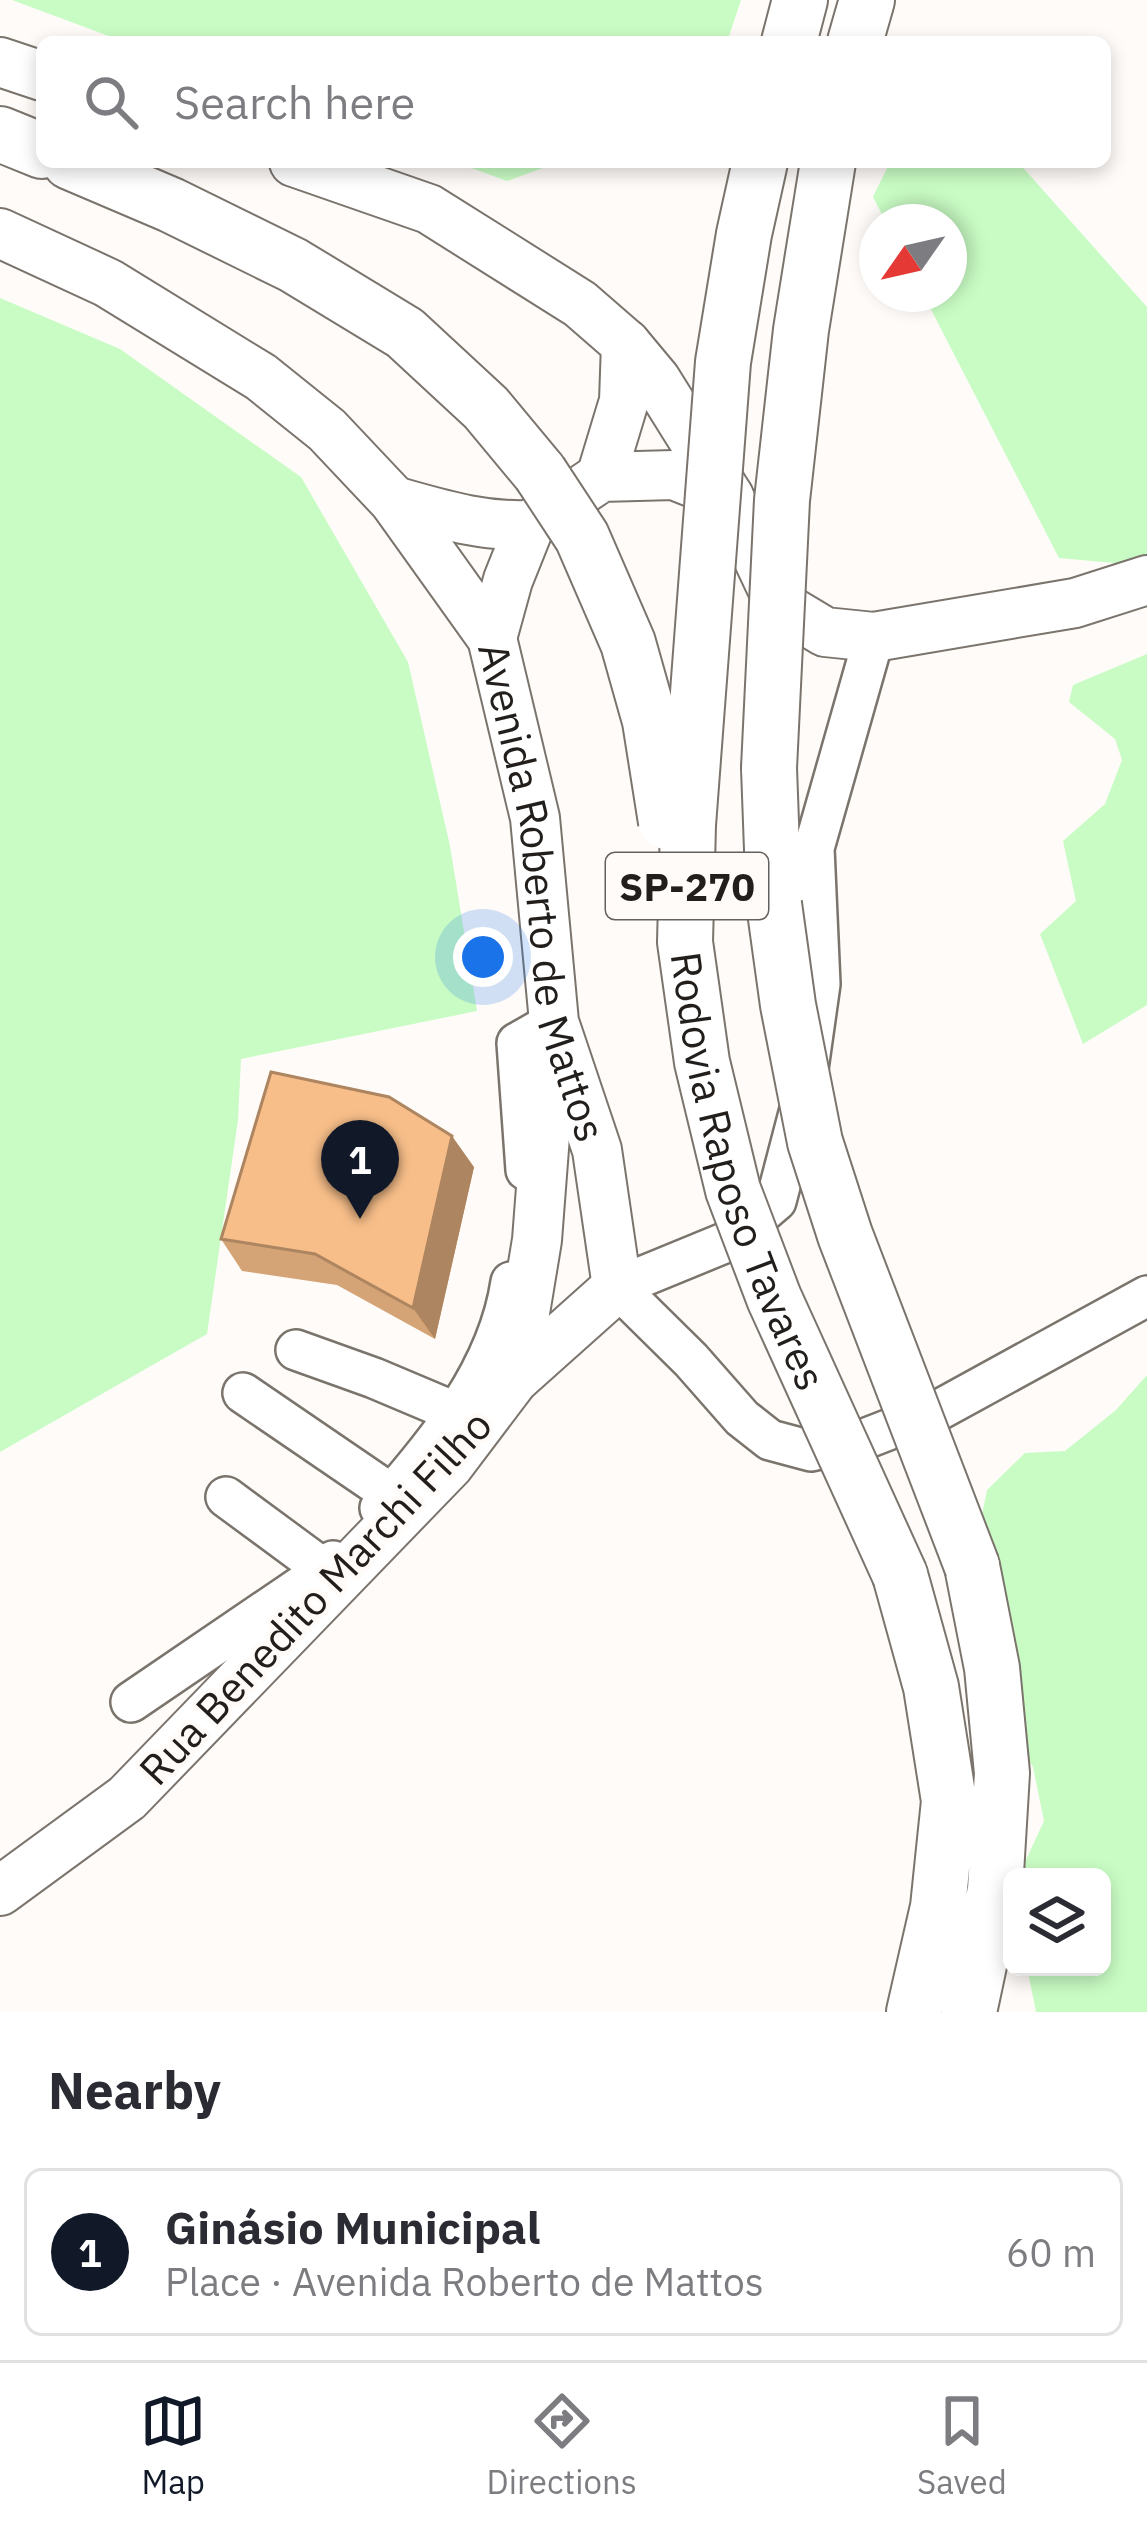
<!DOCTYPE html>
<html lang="en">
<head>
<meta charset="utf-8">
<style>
	body { margin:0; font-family:"IBM Plex Sans",sans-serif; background:#f7f7f7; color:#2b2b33 }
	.controls { position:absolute; right:36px; bottom:36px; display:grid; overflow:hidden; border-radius:18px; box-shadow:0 6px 18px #0003 }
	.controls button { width:108px; height:108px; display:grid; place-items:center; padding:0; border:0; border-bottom:3px solid #e1e1e2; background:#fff; color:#2b2b33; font:60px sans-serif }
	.compass { position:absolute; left:859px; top:204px; width:108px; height:108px; border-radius:50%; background:#fff; box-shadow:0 6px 18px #0003; rotate:236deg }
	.you { position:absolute; left:483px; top:957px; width:42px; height:42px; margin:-30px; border:9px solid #fff; border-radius:50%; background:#1a73e8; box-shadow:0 0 0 18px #1a73e833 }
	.badge { display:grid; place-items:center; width:78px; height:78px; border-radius:50%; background:#111827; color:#fff; font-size:39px; font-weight:700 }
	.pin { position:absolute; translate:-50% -99px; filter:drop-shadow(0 3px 6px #0008) }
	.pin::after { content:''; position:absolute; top:63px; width:42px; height:36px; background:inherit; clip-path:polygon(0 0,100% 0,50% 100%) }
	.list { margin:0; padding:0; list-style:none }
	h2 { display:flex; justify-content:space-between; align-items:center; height:156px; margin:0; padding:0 48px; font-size:51px }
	h2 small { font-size:39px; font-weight:400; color:#7c7c81 }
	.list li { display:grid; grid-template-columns:78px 1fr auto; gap:36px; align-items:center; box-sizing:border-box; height:168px; margin:0 24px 24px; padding:0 24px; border:3px solid #e1e1e2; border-radius:18px }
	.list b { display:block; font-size:45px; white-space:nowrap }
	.list p { margin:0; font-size:39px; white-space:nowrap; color:#7c7c81 }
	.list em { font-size:39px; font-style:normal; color:#7c7c81 }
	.icon { flex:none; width:66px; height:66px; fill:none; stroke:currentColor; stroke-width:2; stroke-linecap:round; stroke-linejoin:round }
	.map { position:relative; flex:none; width:1147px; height:2012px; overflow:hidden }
	.search { position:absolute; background:#fff; box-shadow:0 6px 18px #0003; left:36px; right:36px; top:36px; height:132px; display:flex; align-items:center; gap:30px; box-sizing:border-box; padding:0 42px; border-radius:18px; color:#7c7c81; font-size:45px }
	.sheet { height:348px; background:#fff }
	nav { display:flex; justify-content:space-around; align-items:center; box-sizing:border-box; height:168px; border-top:3px solid #e1e1e2; background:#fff; font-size:33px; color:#7c7c81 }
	nav a { display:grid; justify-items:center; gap:6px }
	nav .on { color:#111827 }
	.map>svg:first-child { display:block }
	.green { fill:#c9fcc4 }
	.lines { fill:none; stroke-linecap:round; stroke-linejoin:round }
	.minor-casing { stroke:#7b746d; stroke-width:44 }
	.major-casing { stroke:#7b746d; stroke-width:52 }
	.highway-casing { stroke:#7b746d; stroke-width:58 }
	.minor { stroke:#fff; stroke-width:39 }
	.major { stroke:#fff; stroke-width:48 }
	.highway { stroke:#fff; stroke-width:54 }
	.highway-bridge-casing { stroke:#7b746d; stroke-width:58; stroke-linecap:butt }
	.highway-bridge { stroke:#fff; stroke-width:54 }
	.wall { fill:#d4a376 }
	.shaded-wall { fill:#ad8560 }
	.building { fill:#f7be89; stroke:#ad8560; stroke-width:3 }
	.labels { text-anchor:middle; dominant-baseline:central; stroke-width:9; stroke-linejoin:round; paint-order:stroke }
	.shield { fill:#fefbf8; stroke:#63605e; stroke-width:3 }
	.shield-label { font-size:39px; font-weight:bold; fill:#211e1c }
	.street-label { font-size:42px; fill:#211e1c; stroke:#fefbf8 }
</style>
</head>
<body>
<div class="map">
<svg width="1147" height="2012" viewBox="0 0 1147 2012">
	<rect width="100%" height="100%" fill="#fefbf8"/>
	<path class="green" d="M12,0H741L727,42H125Z
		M455,162H559L507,181Z
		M890,162H1018L1147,307V566L1059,558L923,294H949V222H886L873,197Z
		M0,298L120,349L301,477L408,662L450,846L477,1011L241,1059L238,1120L207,1334L0,1452Z
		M1147,654V1005L1083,1044L1040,934L1076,901L1063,841L1105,804L1122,760L1115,739L1069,702L1073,685Z
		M1147,1375V2012H1036L1027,1967H1102V1877H1018L1044,1821L1033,1767L966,1664L964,1604L987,1490L1025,1453L1065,1451L1116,1410Z"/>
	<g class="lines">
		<g class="minor-casing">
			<path id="minor" d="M874,637L814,848L820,984L805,1090L776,1201L729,1241L617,1287L691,1360L742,1418L770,1440L811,1451L862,1440L939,1410L1147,1296
				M526,1170L517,1043L554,1022
				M296,1350L374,1378L457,1413
				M243,1393L391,1494
				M226,1497L325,1570
				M380,1508C437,1443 498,1370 511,1282
				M131,1702L325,1570L333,1561"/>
		</g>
		<g class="major-casing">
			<g id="major">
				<path d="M0,62L42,76"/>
				<path d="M294,162L429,209L580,304L626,344L656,380L729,497L780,605L825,632L874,637L1075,603L1147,580"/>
				<path id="s1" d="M0,233L108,283L261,377L327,430L394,501L492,638L535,818L554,1022L597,1150L617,1287L514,1379L449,1465L127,1798L0,1891"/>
				<path d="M601,477L624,401L626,344"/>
				<path d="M394,501C441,514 481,527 530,525"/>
				<path d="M492,638L508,580L530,525L601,477L674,475L729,497"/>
				<path d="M514,1379L537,1240L552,1044"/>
			</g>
		</g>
		<g class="highway-casing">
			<path id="highway" d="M789,42L800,0
				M855,42L867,0
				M0,134L42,151
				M70,162L171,205L293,265L405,333L486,408L540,473
				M769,768L774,904
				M900,1575L931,1687L949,1801L938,1907L914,2012
				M969,2012L995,1890L1002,1773L992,1668L972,1566"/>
		</g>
		<use href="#minor" class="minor"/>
		<use href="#major" class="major"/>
		<use href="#highway" class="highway"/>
		<g class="highway-bridge-casing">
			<g id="highway-bridge">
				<path id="s2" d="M760,162L744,234L723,362L688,825L685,942L702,1062L733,1190L774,1298L900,1575"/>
				<path d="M540,473L582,537L628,643L650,721L666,822"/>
				<path d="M769,768L782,500L801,330L828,162"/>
				<path d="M774,904L788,1005L815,1142L845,1235L972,1566"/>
			</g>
		</g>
		<use href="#highway-bridge" class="highway-bridge"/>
	</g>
	<path class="wall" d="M474,1167L435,1339L337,1285L242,1271L221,1239Z"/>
	<path class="shaded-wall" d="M452,1136L474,1167L435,1339L413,1308Z"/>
	<path class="building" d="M271,1072L389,1097L452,1136L413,1308L315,1254L221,1239Z"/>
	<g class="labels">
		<rect class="shield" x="606" y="853" width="162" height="66" rx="9"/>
		<g class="shield-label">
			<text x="687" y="886">SP-270</text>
		</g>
		<g class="street-label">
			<text stroke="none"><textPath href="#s1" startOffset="909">Avenida Roberto de Mattos</textPath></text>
			<text stroke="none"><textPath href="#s2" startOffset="1023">Rodovia Raposo Tavares</textPath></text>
			<text transform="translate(315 1597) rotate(-47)">Rua Benedito Marchi Filho</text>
		</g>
	</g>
</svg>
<div class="controls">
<button><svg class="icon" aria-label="layers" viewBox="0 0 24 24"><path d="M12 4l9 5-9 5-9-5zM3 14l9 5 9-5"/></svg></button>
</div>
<svg class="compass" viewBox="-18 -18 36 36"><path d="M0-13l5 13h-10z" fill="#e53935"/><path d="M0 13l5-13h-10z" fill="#7c7c81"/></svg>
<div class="you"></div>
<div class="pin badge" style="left:360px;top:1219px">1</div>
<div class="search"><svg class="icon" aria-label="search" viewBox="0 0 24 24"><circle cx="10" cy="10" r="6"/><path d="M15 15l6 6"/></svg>Search here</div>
</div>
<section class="sheet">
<h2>Nearby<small></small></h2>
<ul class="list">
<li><span class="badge">1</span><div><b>Ginásio Municipal</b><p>Place · Avenida Roberto de Mattos</p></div><em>60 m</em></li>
</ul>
</section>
<nav>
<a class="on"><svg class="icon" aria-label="map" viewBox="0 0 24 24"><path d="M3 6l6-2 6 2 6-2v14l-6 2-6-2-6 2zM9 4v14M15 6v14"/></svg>Map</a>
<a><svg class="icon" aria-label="directions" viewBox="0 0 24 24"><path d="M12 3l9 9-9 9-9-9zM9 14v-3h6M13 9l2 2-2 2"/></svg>Directions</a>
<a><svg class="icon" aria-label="saved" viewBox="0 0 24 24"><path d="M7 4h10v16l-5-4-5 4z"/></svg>Saved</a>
</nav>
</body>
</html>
